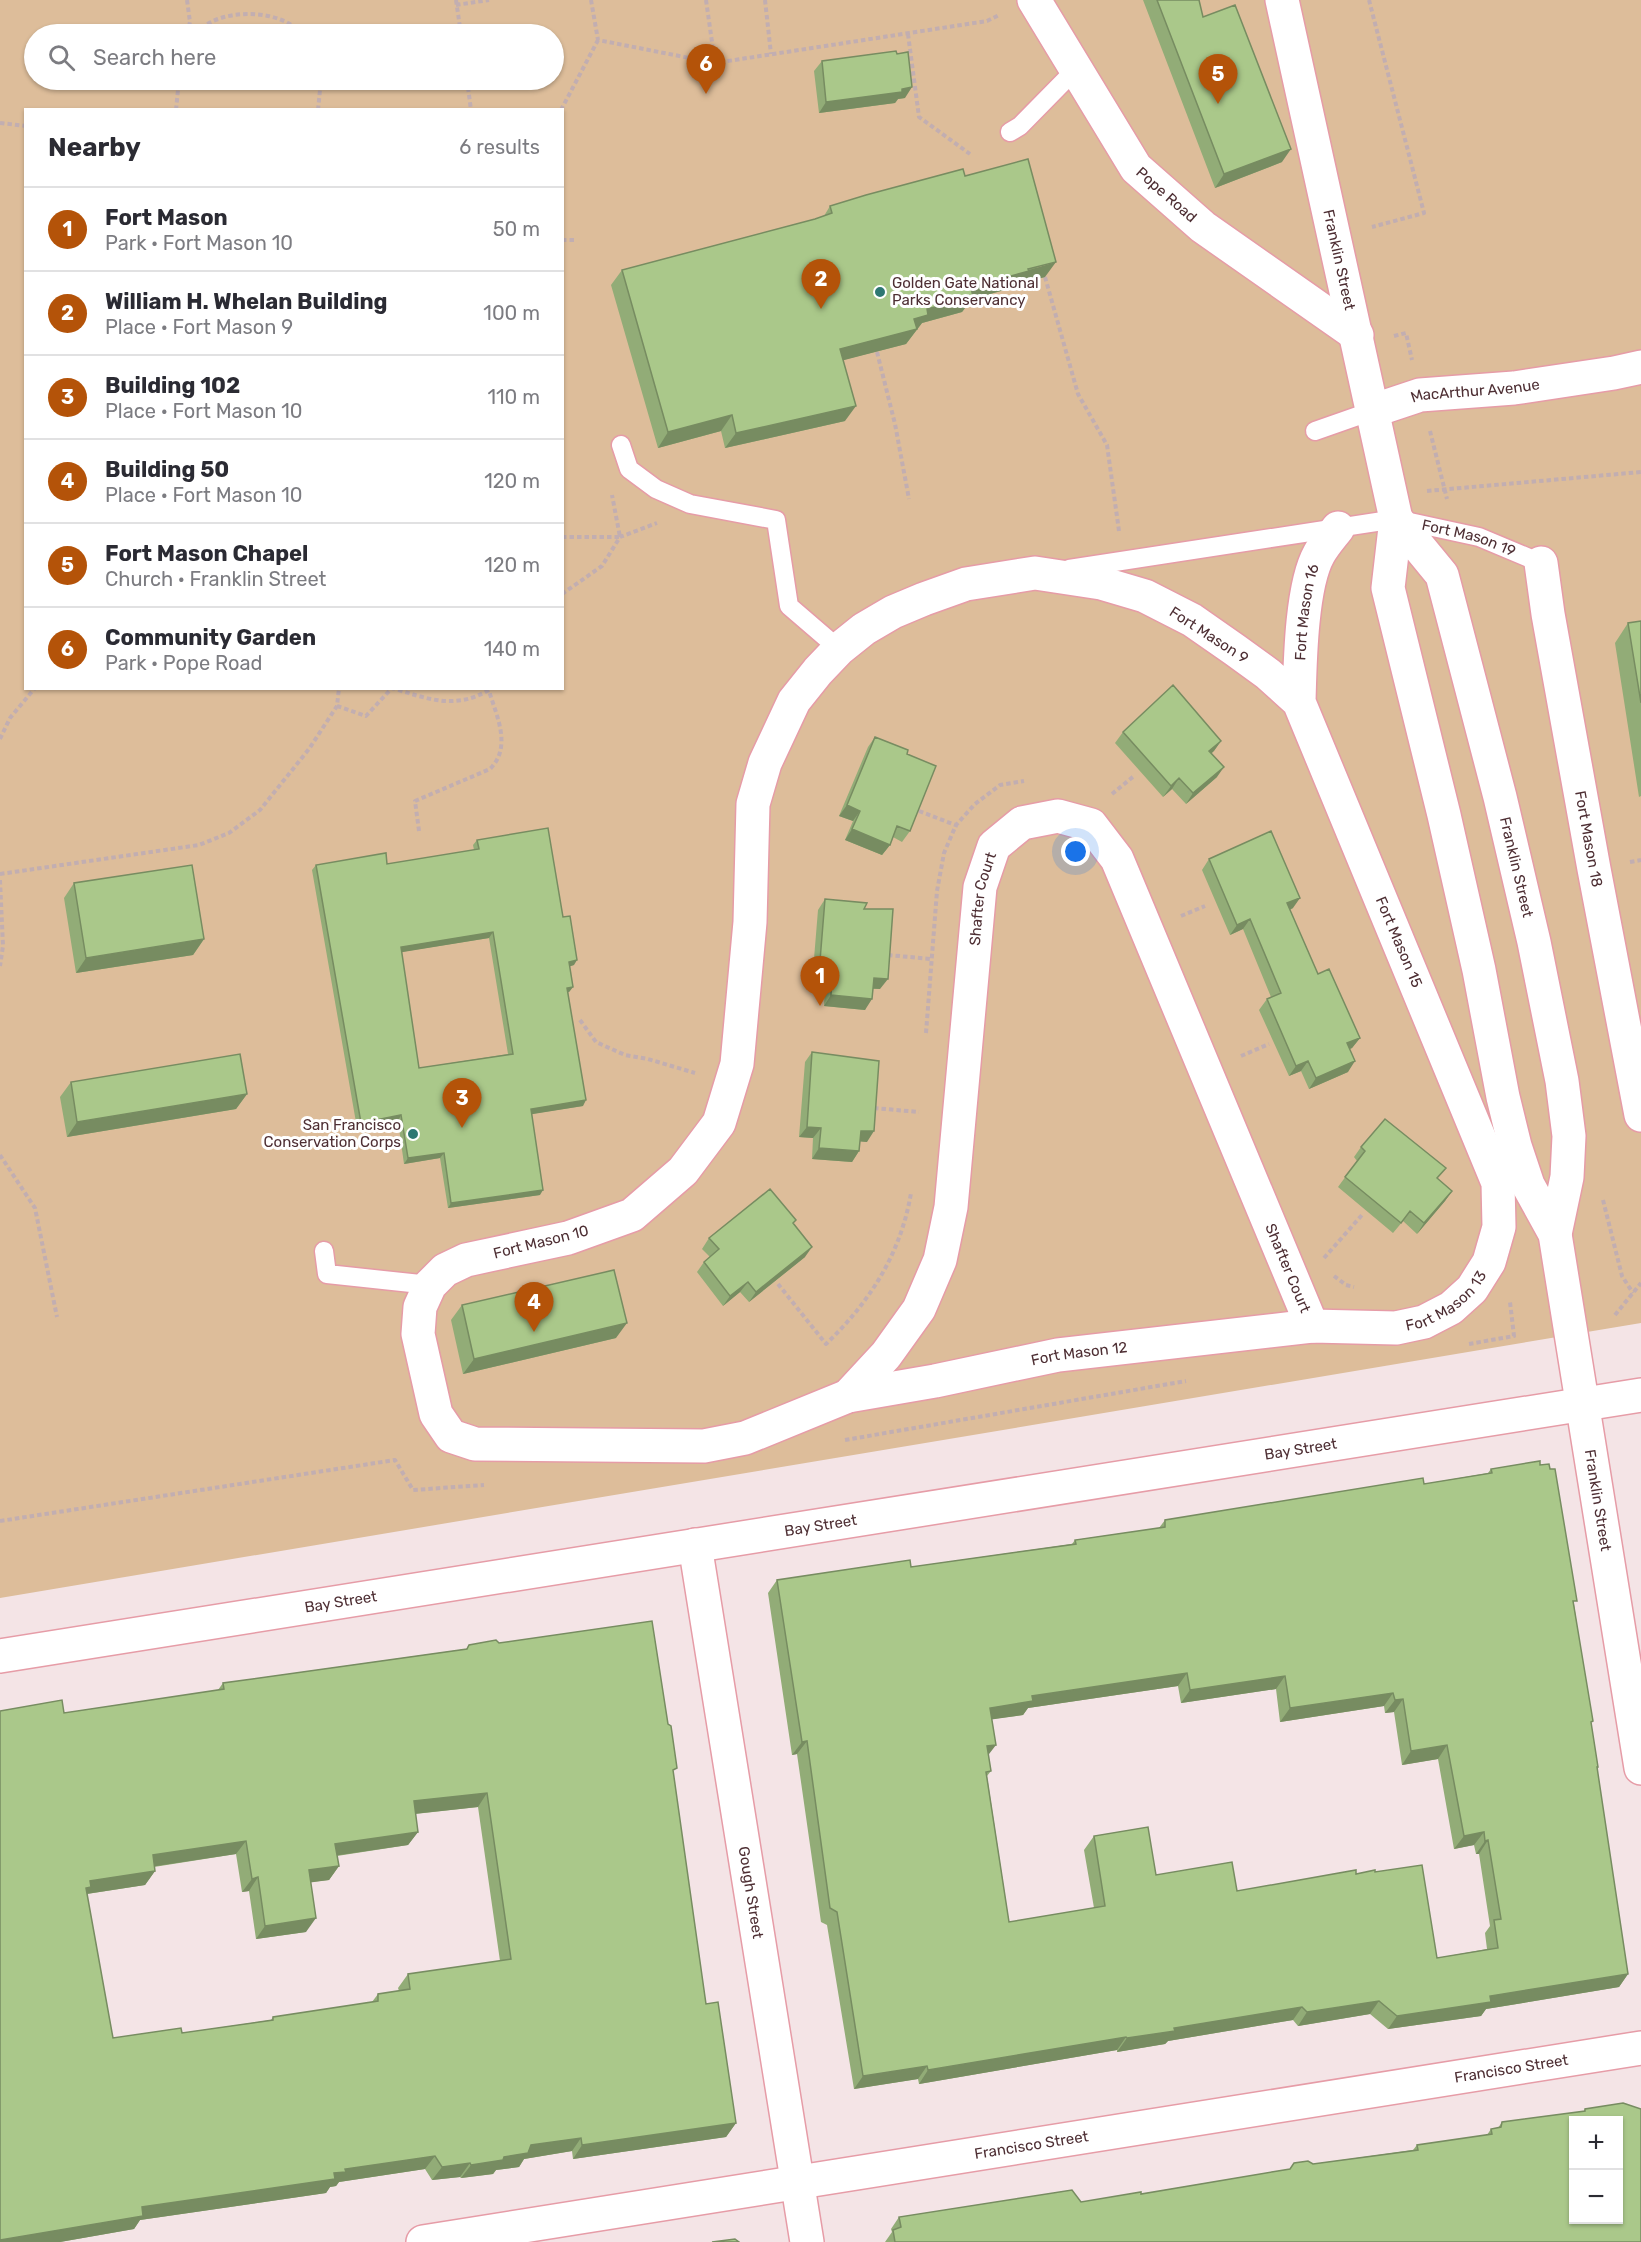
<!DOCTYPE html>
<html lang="en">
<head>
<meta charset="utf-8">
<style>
	body { margin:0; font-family:Rubik,sans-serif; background:#f2f2f3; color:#2b2b33 }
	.controls { position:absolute; right:18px; bottom:18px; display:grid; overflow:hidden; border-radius:0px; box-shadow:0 2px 4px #0004 }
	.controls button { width:54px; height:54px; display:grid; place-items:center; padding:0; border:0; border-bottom:2px solid #e1e1e2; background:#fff; color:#2b2b33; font:30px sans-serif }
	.you { position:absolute; left:1076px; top:852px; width:21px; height:21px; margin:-15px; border:4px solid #fff; border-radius:50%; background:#1a73e8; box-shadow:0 0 0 9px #1a73e833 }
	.badge { display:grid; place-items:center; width:39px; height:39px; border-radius:50%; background:#b45309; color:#fff; font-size:20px; font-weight:700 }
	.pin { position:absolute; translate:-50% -50px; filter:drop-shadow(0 2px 3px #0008) }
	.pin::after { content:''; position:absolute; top:32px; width:21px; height:18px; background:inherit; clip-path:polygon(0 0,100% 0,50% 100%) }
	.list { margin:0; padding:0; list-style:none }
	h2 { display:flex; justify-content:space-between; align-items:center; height:78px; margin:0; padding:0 24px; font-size:26px }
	h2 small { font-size:20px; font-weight:400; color:#7c7c81 }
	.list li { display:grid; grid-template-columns:39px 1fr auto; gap:18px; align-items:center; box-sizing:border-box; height:84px; padding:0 24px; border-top:2px solid #e1e1e2 }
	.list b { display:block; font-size:22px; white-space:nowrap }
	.list p { margin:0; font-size:20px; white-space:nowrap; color:#7c7c81 }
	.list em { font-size:20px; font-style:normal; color:#7c7c81 }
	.icon { flex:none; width:33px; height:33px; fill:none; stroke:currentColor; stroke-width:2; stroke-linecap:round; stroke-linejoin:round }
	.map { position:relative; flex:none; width:1641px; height:2242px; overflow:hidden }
	.search { position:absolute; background:#fff; box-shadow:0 2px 4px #0004; left:24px; top:24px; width:540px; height:66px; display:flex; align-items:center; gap:15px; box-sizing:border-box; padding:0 21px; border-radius:33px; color:#7c7c81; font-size:22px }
	.panel { position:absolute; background:#fff; box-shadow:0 2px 4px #0004; left:24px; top:108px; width:540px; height:582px; border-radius:0px }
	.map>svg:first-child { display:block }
	.green { fill:#ddbd9a; fill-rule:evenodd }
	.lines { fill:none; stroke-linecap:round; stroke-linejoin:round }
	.service-casing { stroke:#e69ca7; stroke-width:21 }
	.minor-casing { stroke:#e69ca7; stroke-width:36 }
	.secondary-casing { stroke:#e69ca7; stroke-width:36 }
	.path { stroke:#c2aeb1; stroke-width:4; stroke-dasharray:4.5 3; stroke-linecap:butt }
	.service { stroke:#fff; stroke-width:18 }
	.minor { stroke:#fff; stroke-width:33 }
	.secondary { stroke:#fff; stroke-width:33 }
	.wall { fill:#92ac77; fill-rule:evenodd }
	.shaded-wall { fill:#778c61 }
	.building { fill:#aac88a; stroke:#778c61; stroke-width:1.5; fill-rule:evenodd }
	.poi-dot { fill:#2e7772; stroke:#fff; stroke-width:2 }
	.labels { text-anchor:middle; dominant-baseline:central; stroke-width:6; stroke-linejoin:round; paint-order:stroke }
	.street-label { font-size:15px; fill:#4e2f34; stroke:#fff }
	.poi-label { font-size:15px; fill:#4e2f34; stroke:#fff; text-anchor:start }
</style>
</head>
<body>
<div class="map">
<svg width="1641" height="2242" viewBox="0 0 1641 2242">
	<rect width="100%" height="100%" fill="#f4e4e6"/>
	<path class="green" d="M0,0H1641V1323L0,1598ZM34,34H554V80H34ZM26,110H562V688H26Z"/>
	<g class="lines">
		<g class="service-casing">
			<g id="service">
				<path d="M1010,132L1020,126L1076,69"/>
				<path d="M1315,431L1372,411"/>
				<path d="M621,445L629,469L656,489L690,504L776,520L789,606L839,649"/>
				<path id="s1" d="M1069,569L1396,519L1479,537L1541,563"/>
				<path d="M324,1251L327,1274L430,1285"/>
			</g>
		</g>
		<g class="minor-casing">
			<g id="minor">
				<path id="s2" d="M1034,0L1136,168L1203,227L1357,335"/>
				<path id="s3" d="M1282,0L1396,519L1388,588L1444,815L1479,970L1503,1097L1515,1146L1528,1185L1555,1234L1641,1768"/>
				<path id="s4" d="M1372,411L1420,395L1514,388L1614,373L1641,367"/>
				<path id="s5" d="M1396,519L1442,575L1500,797L1534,942L1562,1081L1569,1136L1567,1177L1555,1234"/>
				<path id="s6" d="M1541,563L1548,614L1594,869L1641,1115"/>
				<path id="s7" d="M1299,702L1268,674L1235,650L1192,620L1145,596L1101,583L1035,573L966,584L924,599L893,612L864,629L839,649L818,671L794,701L765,763L753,804L750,922L737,1064L719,1123L683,1171L632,1215L568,1238L466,1260L445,1270L430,1285L420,1307L418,1334L436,1414L451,1436L475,1444L704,1446L745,1438L848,1396L935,1381L1058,1355L1312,1326L1396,1328L1424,1322L1451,1308L1472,1289L1489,1262L1499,1227L1498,1183L1299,702C1300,665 1301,586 1319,554C1324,545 1332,536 1338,528"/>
				<path id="s8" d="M848,1396L886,1355L919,1309L940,1260L951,1207L980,887L994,846L1022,823L1058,816L1091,825L1117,859L1312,1326"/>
				<path id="s9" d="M695,1545L807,2242"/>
				<path id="s10" d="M423,2242L1641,2048"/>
			</g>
		</g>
		<g class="secondary-casing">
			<g id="secondary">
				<path id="s11" d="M0,1656L1641,1395"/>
			</g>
		</g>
		<path class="path" d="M456,0L461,34
			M591,0L598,40L715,63L987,21L999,15
			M706,0L715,63
			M765,0L771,54
			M1369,0L1424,213L1372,227
			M456,5L489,0
			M187,34L190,22L187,0
			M196,34C201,30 205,25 211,22C237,9 282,11 302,34
			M908,34L919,117L970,154
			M467,80L471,110
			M176,110L179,80
			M318,110L321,80
			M561,110L598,40
			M0,123L26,126
			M562,240H575
			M1045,277L1078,394L1107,445L1119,531
			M1394,336L1406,333L1412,360
			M877,352L895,424L909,499
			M1430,431L1447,499
			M1427,491L1641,472
			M562,537H620L612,495
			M562,594L602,566L620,537L657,523
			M337,706L366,716L392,688C428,699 455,710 489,690
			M0,739L10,718L35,688
			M1112,794L1134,776
			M919,811L958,826
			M419,831L415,801L490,769C512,747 497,717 489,691
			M1630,862L1641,860
			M0,874L199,845L229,833L260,810L309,749L337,706L339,688
			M0,880L3,946L0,966
			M1181,916L1205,906
			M888,955L931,959
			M580,1020L596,1042L625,1055L648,1059L695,1073
			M926,1033L937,891L944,853L956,825L975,804L1000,785L1024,781
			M1241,1056L1269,1044
			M874,1108L919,1112
			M0,1155L35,1208L57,1317
			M1603,1200L1622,1276L1633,1293
			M1324,1258L1362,1215
			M1334,1276L1346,1285L1354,1287
			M778,1284L826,1344C870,1302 901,1253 911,1193
			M1615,1315L1641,1283
			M1469,1344L1514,1336L1510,1302
			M845,1440L1186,1381
			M0,1521L395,1460L413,1490L484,1485"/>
		<use href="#service" class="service"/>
		<use href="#minor" class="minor"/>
		<use href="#secondary" class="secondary"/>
	</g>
	<path class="wall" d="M1143,0H1199L1203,17L1282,162L1215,188Z
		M822,61L905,98L898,99L895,103L819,113L814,71Z
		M965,176L1045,277L1021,283L1019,286L972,299L962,312L922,323L906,344L843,360L845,421L725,448L721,431L658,448L611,285L622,270L815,219L824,216L830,206Z
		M1641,621V796L1639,797L1615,643L1628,623Z
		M1123,732L1221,741L1212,753L1217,777L1186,804L1172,789L1163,797L1115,743Z
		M875,737L907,754L910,831L902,842L893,837L890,845L882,855L845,840L853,821L839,816L868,747Z
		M477,840L563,917L574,965L569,966L573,987L569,992H568L583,1106L531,1114L540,1195L448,1208L440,1158L404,1164L398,1121L357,1128L312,870L316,865L387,864L474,850L473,845ZM489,938L508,1054L419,1068L401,952Z
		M1209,859L1293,908L1290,910L1318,974L1360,1038L1352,1048L1350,1049L1348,1072L1309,1089L1301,1071L1289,1076L1259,1010L1267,999L1271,997L1243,929L1230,935L1202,870Z
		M74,883L204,939L193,955L76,973L64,898Z
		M825,899L864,909L880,989H873L865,1010L824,1006L825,985L812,983L818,910Z
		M812,1052L867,1142L860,1141L859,1151L852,1162L812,1159L813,1138L799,1137L805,1062Z
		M71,1082L247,1094L236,1109L67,1137L60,1097Z
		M1361,1147L1438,1179L1452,1191L1445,1201L1417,1234L1403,1221L1393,1233L1338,1187L1357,1161L1354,1157Z
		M794,1224L805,1257L749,1302L740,1292L723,1306L697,1272L704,1262L710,1257L702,1249L709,1238Z
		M462,1305L616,1338L463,1374L451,1320Z
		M1540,1465L1574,1604L1591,1724L1598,1767L1597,1769L1628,1974L1619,1987L1486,2009L1481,2016L1388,2029L1370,2014L1298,2026L1293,2020L1168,2041L1165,2044L1117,2052V2050L919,2084L918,2079L854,2089L827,1925L821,1922L797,1754L792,1755L768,1593L777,1580L911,1567L1072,1544L1075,1540L1159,1528L1165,1520L1424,1484L1488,1473L1491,1469ZM1178,1686L1181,1703L1276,1689L1280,1722L1384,1706L1385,1713L1394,1712L1402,1765L1438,1759L1454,1849L1474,1845L1476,1854H1479L1490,1926L1485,1933L1487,1949L1437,1958L1375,1872L1356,1874L1237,1891L1156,1875L1094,1836L1084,1850L1094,1908L1009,1922L987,1776L991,1771L988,1755L992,1719L1023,1715L1028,1708Z
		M469,1645L673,1773L706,2004L736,2123L726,2137L573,2159L572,2151L524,2159L519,2167L496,2170L493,2174L461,2178L460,2177L432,2180L425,2169L339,2182L336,2186L330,2187L326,2193L140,2220L134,2229L60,2242H0L64,1713L218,1690L223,1683L466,1649ZM478,1807L500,1961L408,1974L398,1988L399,1991L378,1994L372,2002L273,2017L271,2020L182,2033L113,2038L87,1894L145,1885L155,1871L154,1867L236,1854L242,1892L249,1891L256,1939L306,1932L311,1882L329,1880L339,1866L337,1856L408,1845L418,1832L415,1814Z
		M1585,2109L1641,2242H885L892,2232L891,2229L899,2217L1081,2202L1141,2194L1290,2169L1313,2164L1413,2150L1417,2145L1487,2135L1491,2129L1498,2128L1502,2122L1583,2112Z"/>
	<path class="shaded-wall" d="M912,87L905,98L898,99L895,103L819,113L826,102Z
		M1291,149L1282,162L1215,188L1224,174Z
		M1056,262L1045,277L1021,283L1019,286L972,299L962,312L922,323L906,344L829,364L840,349L914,319L927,309L971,287Z
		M856,406L845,421L725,448L736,433Z
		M732,415L721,431L658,448L668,432Z
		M1221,741L1214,751L1202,761L1209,751Z
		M1224,767L1217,777L1186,804L1193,793Z
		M1179,778L1172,789L1163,797L1171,786Z
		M847,805L860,811L853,821L839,816Z
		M852,829L890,845L882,855L845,840Z
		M1300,898L1293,908L1280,914L1287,903Z
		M1250,919L1243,929L1230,935L1237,925Z
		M493,932L489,938L397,953L401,947Z
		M204,939L193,955L76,973L86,958Z
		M577,960L574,965L565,968L569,962Z
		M819,973L832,974L825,985L812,983Z
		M874,978L888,979L880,989L866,988Z
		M573,987L569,992L563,993L567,988Z
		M831,995L872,999L865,1010L824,1006Z
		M1360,1038L1352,1048L1340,1053L1347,1043Z
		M1308,1061L1301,1071L1289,1076L1296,1066Z
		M1355,1061L1348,1072L1309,1089L1316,1078Z
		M247,1094L236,1109L67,1137L77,1122Z
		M586,1100L583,1106L527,1115L531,1109Z
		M401,1115L398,1121L357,1128L361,1123Z
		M807,1127L821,1128L813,1138L799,1137Z
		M861,1131H874L867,1142L854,1141Z
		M819,1148L859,1151L852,1162L812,1159Z
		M444,1153L440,1158L404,1164L408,1158Z
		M543,1190L540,1195L448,1208L451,1203Z
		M1452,1191L1445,1201L1417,1234L1424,1223Z
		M812,1247L805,1257L749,1302L756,1292Z
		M748,1282L740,1292L723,1306L730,1296Z
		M627,1323L616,1338L463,1374L474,1359Z
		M1187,1673L1178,1686L1028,1708L1023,1715L981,1721L990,1708L1032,1696Z
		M1285,1676L1276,1689L1181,1703L1190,1690Z
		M1393,1693L1384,1706L1280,1722L1290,1708Z
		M1403,1699L1394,1712L1385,1713L1395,1700Z
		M807,1741L797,1754L792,1755L802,1742Z
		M996,1745L986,1758L987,1746Z
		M1447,1745L1438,1759L1402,1765L1411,1751Z
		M487,1793L478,1807L404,1815L414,1801Z
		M418,1832L408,1845L326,1857L335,1844Z
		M1484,1832L1474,1845L1454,1849L1464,1836Z
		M1488,1840L1479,1854H1476L1485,1841Z
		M246,1841L236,1854L143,1868L153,1855Z
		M339,1866L329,1880L299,1884L309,1870Z
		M155,1871L145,1885L86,1894L76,1901L90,1881Z
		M258,1877L249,1891L242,1892L252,1879Z
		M316,1918L306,1932L256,1939L265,1926Z
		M1628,1974L1619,1987L1486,2009L1481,2016L1388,2029L1397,2016L1490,1996Z
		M1379,2001L1370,2014L1298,2026L1307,2012Z
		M1302,2007L1293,2020L1168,2041L1165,2044L1117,2052L1127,2038L1174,2028Z
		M1126,2037L1117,2050L919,2084L928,2070Z
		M927,2066L918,2079L854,2089L863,2076Z
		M736,2123L726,2137L573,2159L582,2145Z
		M581,2138L572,2151L524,2159L519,2167L496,2170L493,2174L461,2178L471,2165L504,2157L531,2145Z
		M435,2156L425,2169L339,2182L336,2186L330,2187L326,2193L140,2220L134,2229L60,2242H0V2240L142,2207L345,2169Z
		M470,2163L460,2177L432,2180L442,2167Z"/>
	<path class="building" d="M1157,0H1199L1203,17L1235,5L1291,149L1224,174Z
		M896,51L897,54L908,52L912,87L902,89V92L826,102L822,61Z
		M1028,159L1056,262L1028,269L1029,271L971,287L973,297L927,309L928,315L914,319L917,329L840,349L856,406L736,433L732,415L668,432L622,270L815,219L832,213L830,206L866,195L963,169L965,176Z
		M1641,621V703L1628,623Z
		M1173,685L1221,741L1209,751L1224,767L1193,793L1179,778L1171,786L1123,732Z
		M875,737L908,750L907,754L936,766L910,831L897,826L890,845L852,829L860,811L847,805Z
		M548,828L563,917L570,916L577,960L569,962L573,987L567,988L586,1100L531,1109L543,1190L451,1203L444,1153L408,1158L401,1115L361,1123L316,865L386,853L387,864L479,849L477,840ZM493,932L513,1054L419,1068L401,947Z
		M1271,831L1300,898L1287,903L1318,974L1329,969L1360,1038L1347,1043L1355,1061L1316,1078L1308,1061L1296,1066L1267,999L1281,993L1250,919L1237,925L1209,859Z
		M192,865L204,939L86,958L74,883Z
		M825,899L867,903L864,909H893L888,979L874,978L872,999L831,995L832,974L819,973Z
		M812,1052L879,1061L874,1131H861L859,1151L819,1148L821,1128L807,1127Z
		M240,1054L247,1094L77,1122L71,1082Z
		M1385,1119L1446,1168L1437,1178L1452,1191L1424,1223L1410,1211L1401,1223L1345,1177L1365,1151L1361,1147Z
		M770,1189L796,1220L793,1223L812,1247L756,1292L748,1282L730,1296L704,1262L719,1249L709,1238Z
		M614,1270L627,1323L474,1359L462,1305Z
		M1540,1461V1465L1549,1464L1550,1469H1555L1577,1601H1573L1593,1721L1591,1722L1598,1767H1597L1628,1974L1490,1996L1491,2002L1397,2016L1379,2001L1307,2012L1302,2007L1174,2028L1175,2031L1127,2038L1126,2037L928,2070L927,2066L863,2076L837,1912L830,1908L807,1741L802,1742L777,1580L910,1560L911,1567L1076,1544L1075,1540L1165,1527V1520L1423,1478L1424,1484L1492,1473L1491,1469ZM1187,1673L1190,1690L1285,1676L1290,1708L1393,1693L1395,1700L1403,1699L1411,1751L1447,1745L1464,1836L1484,1832L1485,1841L1488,1840L1501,1919L1494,1920L1498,1948L1437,1958L1422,1865L1375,1872V1870L1356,1874V1870L1237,1891L1232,1862L1156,1875L1148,1827L1094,1836L1105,1906L1009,1922L986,1772L991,1771L987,1746L996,1745L990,1708L1033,1701L1032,1696Z
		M652,1621L668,1724L671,1726L677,1768L673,1770L706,2004L718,2002L736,2123L582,2145L581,2138L531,2145L528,2153L504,2157L503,2160L471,2165L470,2163L442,2167L435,2156L345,2169L346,2172L334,2173L335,2179L142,2207L143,2216L0,2240V1711L62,1700L64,1713L224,1689L223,1683L467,1649L469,1645L496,1640L499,1643ZM487,1793L511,1959L408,1974L410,1989L378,1994V2001L273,2017V2020L182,2033L181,2028L113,2038L86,1888L91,1887L90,1881L155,1871L153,1855L246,1841L252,1879L258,1877L265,1926L316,1918L309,1870L339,1866L335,1844L418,1832L414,1801Z
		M1623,2103L1641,2109V2242H895L893,2230L901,2227L899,2217L1072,2190L1081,2202L1141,2192V2194L1290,2169L1294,2163L1308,2161L1313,2164L1418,2150L1417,2145L1492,2134L1491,2129L1501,2127L1502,2122L1585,2111V2109ZM1574,2121H1618V2220H1574Z
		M735,2239L739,2242H712Z"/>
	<g class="poi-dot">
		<circle cx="880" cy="292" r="6"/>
		<circle cx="413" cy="1134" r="6"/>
	</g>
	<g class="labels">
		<g class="street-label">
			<text stroke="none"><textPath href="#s2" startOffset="237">Pope Road</textPath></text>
			<text stroke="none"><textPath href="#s3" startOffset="266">Franklin Street</textPath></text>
			<text stroke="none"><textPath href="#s4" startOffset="106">MacArthur Avenue</textPath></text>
			<text stroke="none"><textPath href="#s1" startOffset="406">Fort Mason 19</textPath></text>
			<text stroke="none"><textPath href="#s7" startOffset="3292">Fort Mason 16</textPath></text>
			<text transform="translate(1209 635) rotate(33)">Fort Mason 9</text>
			<text stroke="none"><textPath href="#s6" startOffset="280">Fort Mason 18</textPath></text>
			<text stroke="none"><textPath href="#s5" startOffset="374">Franklin Street</textPath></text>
			<text stroke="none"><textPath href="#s8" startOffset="530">Shafter Court</textPath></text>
			<text transform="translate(1399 942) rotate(67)">Fort Mason 15</text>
			<text transform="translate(541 1242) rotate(-14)">Fort Mason 10</text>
			<text stroke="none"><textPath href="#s8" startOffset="1178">Shafter Court</textPath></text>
			<text stroke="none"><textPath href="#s7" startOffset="2540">Fort Mason 13</textPath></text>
			<text stroke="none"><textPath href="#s7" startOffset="2163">Fort Mason 12</textPath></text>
			<text stroke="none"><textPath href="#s11" startOffset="1317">Bay Street</textPath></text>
			<text stroke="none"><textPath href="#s3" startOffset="1540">Franklin Street</textPath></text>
			<text stroke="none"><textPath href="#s11" startOffset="831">Bay Street</textPath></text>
			<text stroke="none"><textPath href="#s11" startOffset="345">Bay Street</textPath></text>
			<text stroke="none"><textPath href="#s9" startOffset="352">Gough Street</textPath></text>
			<text stroke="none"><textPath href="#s10" startOffset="1102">Francisco Street</textPath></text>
			<text stroke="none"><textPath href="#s10" startOffset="616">Francisco Street</textPath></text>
		</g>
		<g class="poi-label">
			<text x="892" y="283">Golden Gate National<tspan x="892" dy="17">Parks Conservancy</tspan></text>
			<text x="401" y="1125" text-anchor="end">San Francisco<tspan x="401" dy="17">Conservation Corps</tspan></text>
		</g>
	</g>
</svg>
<div class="controls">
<button>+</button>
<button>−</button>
</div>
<div class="you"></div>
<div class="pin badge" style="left:820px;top:1006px">1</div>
<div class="pin badge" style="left:821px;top:309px">2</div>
<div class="pin badge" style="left:462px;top:1128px">3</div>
<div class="pin badge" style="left:534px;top:1332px">4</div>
<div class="pin badge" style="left:1218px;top:104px">5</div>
<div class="pin badge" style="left:706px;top:94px">6</div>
<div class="search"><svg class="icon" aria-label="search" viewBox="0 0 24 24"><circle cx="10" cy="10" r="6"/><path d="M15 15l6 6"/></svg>Search here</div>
<section class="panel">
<h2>Nearby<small>6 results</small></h2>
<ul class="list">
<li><span class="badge">1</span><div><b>Fort Mason</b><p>Park · Fort Mason 10</p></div><em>50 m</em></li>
<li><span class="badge">2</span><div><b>William H. Whelan Building</b><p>Place · Fort Mason 9</p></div><em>100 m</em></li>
<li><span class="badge">3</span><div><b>Building 102</b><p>Place · Fort Mason 10</p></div><em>110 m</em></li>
<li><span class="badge">4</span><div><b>Building 50</b><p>Place · Fort Mason 10</p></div><em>120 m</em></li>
<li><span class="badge">5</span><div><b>Fort Mason Chapel</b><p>Church · Franklin Street</p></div><em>120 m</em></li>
<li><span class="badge">6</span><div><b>Community Garden</b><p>Park · Pope Road</p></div><em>140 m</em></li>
</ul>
</section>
</div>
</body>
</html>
